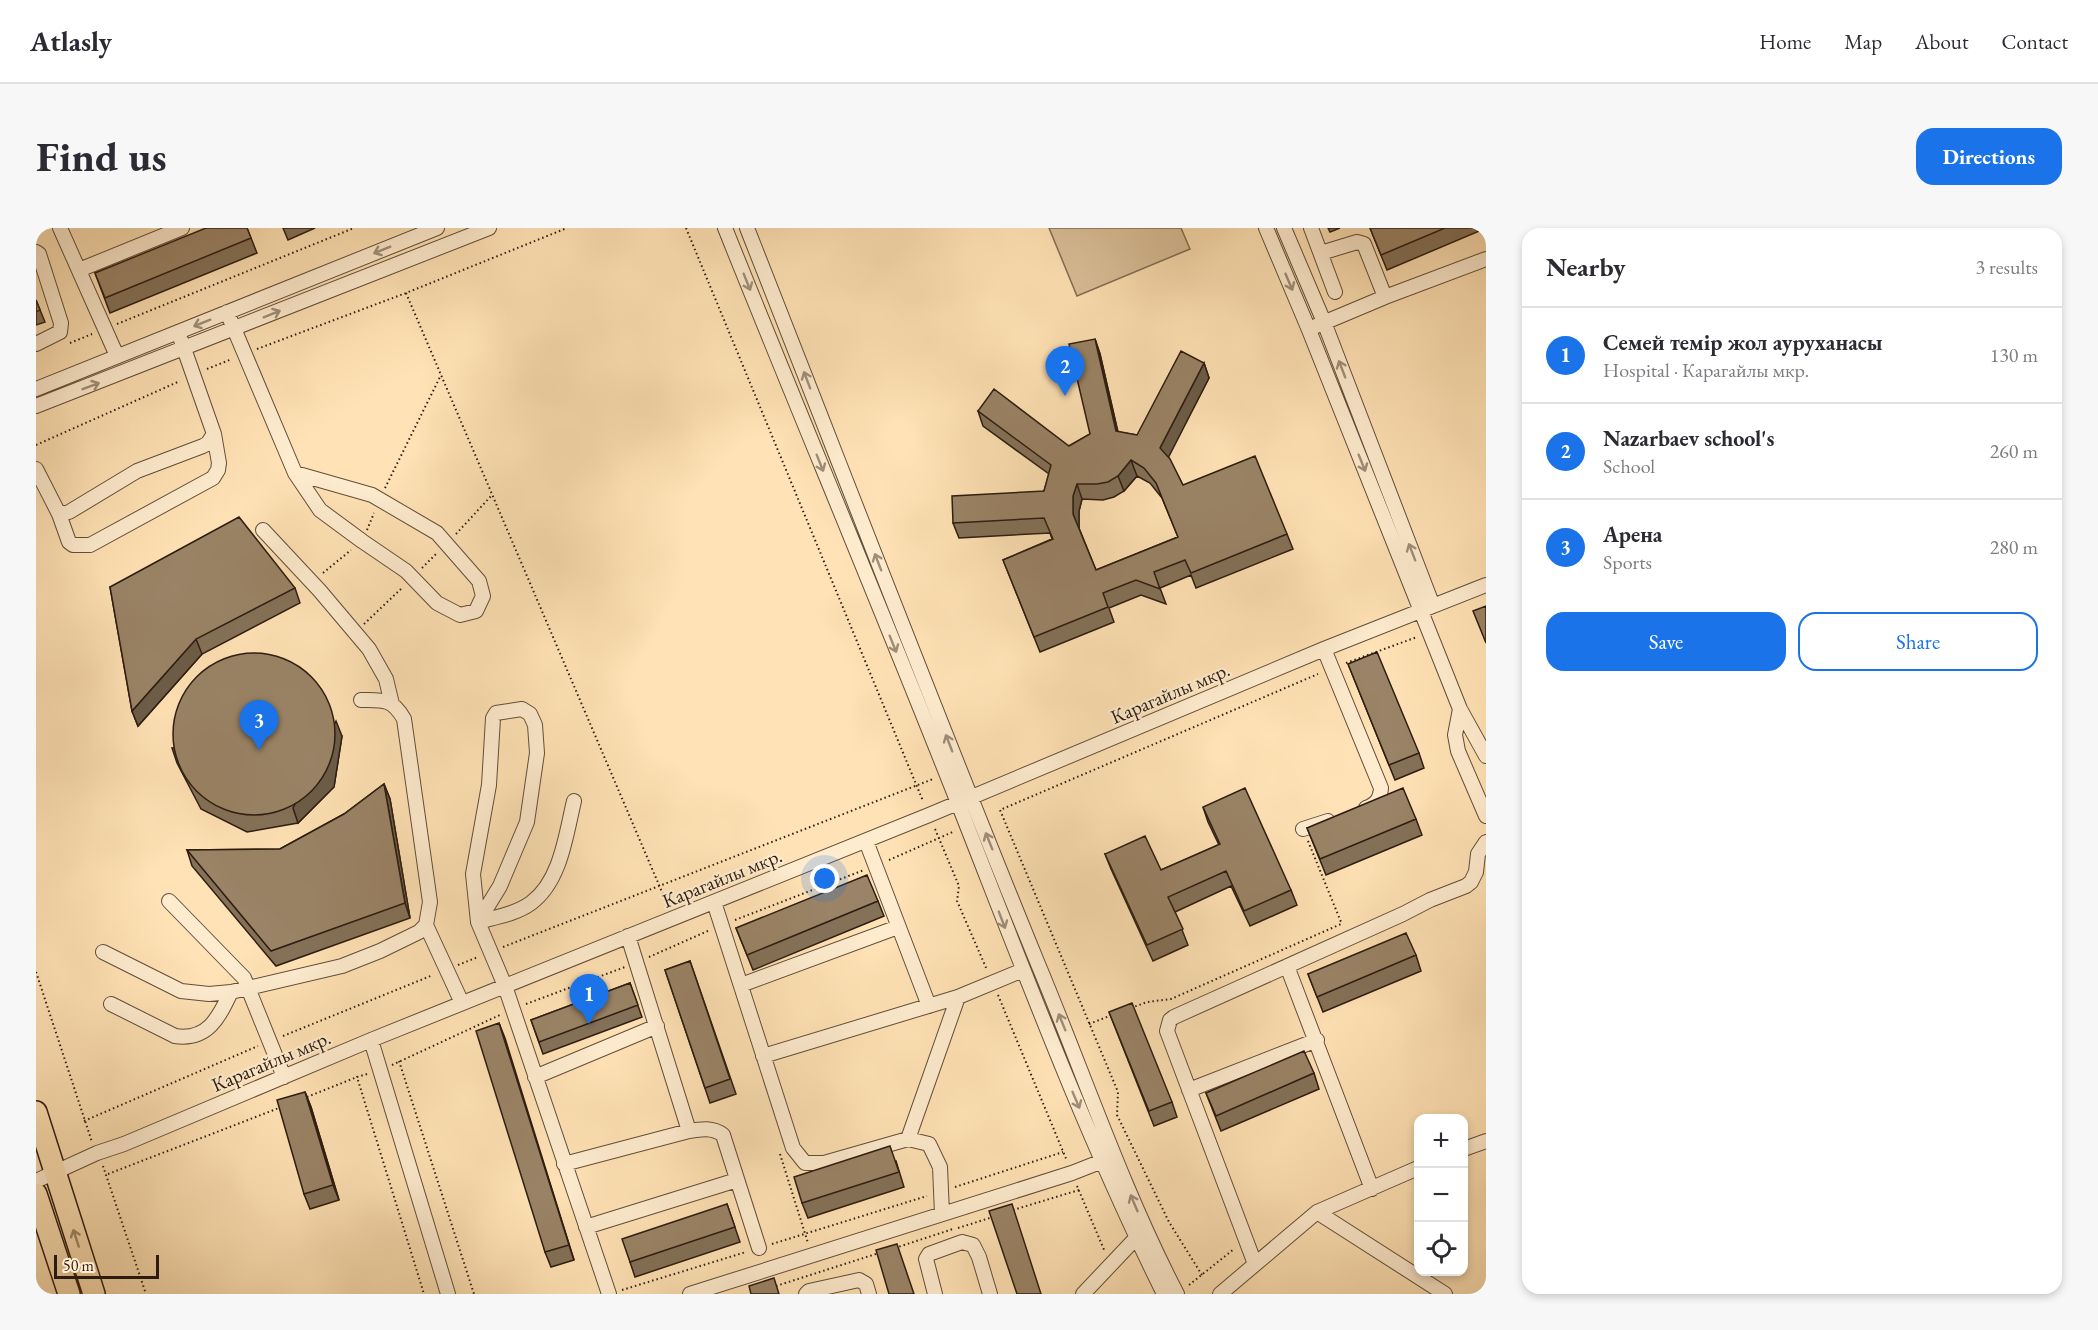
<!DOCTYPE html>
<html lang="en">
<head>
<meta charset="utf-8">
<style>
	body { margin:0; font-family:"EB Garamond",serif; background:#f7f7f7; color:#2b2b33 }
	.controls { position:absolute; right:18px; bottom:18px; display:grid; overflow:hidden; border-radius:12px; box-shadow:0 3px 9px #0003 }
	.controls button { width:54px; height:54px; display:grid; place-items:center; padding:0; border:0; border-bottom:2px solid #e1e1e2; background:#fff; color:#2b2b33; font:30px sans-serif }
	.scale { position:absolute; left:18px; bottom:15px; width:105px; box-sizing:border-box; padding-left:6px; border:3px solid #2d1c11; border-top:0; font-size:16px; line-height:21px; white-space:nowrap; color:#2d1c11; -webkit-text-stroke:4px #ffeccf; paint-order:stroke }
	.you { position:absolute; left:789px; top:651px; width:21px; height:21px; margin:-15px; border:4px solid #fff; border-radius:50%; background:#1a73e8; box-shadow:0 0 0 9px #1a73e833 }
	.badge { display:grid; place-items:center; width:39px; height:39px; border-radius:50%; background:#1a73e8; color:#fff; font-size:20px; font-weight:700 }
	.pin { position:absolute; translate:-50% -50px; filter:drop-shadow(0 2px 3px #0008) }
	.pin::after { content:''; position:absolute; top:32px; width:21px; height:18px; background:inherit; clip-path:polygon(0 0,100% 0,50% 100%) }
	.list { margin:0; padding:0; list-style:none }
	h2 { display:flex; justify-content:space-between; align-items:center; height:78px; margin:0; padding:0 24px; font-size:26px }
	h2 small { font-size:20px; font-weight:400; color:#7c7c81 }
	.list li { display:grid; grid-template-columns:39px 1fr auto; gap:18px; align-items:center; box-sizing:border-box; height:96px; padding:0 24px; border-top:2px solid #e1e1e2 }
	.list b { display:block; font-size:22px; white-space:nowrap }
	.list p { margin:0; font-size:20px; white-space:nowrap; color:#7c7c81 }
	.list em { font-size:20px; font-style:normal; color:#7c7c81 }
	.actions { display:flex; gap:12px; padding:18px 24px }
	.actions a { flex:1; padding:14px 0; border:2px solid #1a73e8; border-radius:18px; text-align:center; font-size:21px; color:#1a73e8 }
	.actions .main { background:#1a73e8; color:#fff }
	.icon { flex:none; width:33px; height:33px; fill:none; stroke:currentColor; stroke-width:2; stroke-linecap:round; stroke-linejoin:round }
	.map { position:relative; flex:none; width:1450px; height:1066px; overflow:hidden; border-radius:18px }
	header { display:flex; align-items:center; gap:36px; box-sizing:border-box; height:84px; padding:0 30px; background:#fff; border-bottom:2px solid #e1e1e2 }
	header strong { font-size:28px }
	nav { display:flex; gap:33px; margin-inline-start:auto; font-size:21px }
	.intro { display:flex; align-items:center; justify-content:space-between; box-sizing:border-box; height:144px; padding:0 36px }
	h1 { margin:0; font-size:42px }
	.button { padding:15px 27px; border-radius:18px; background:#1a73e8; color:#fff; font-size:21px; font-weight:700 }
	main { display:flex; gap:36px; padding:0 36px }
	aside { flex:1; background:#fff; border-radius:18px; box-shadow:0 3px 9px #0003 }
	.map>svg:first-child { display:block }
	.green { fill:#dbc099; stroke:#846e55; stroke-width:1.5 }
	.lines { fill:none; stroke-linecap:round; stroke-linejoin:round }
	.minor-casing { stroke:#624e3a; stroke-width:16 }
	.highway-casing { stroke:#2d1c11; stroke-width:24 }
	.path { stroke:#2d1c11; stroke-width:2; stroke-dasharray:1.5 3; stroke-linecap:butt }
	.minor { stroke:#ffeccf; stroke-width:14 }
	.highway { stroke:#ffe2b5; stroke-width:21 }
	.wall { fill:#847158; stroke:#2d1c11; stroke-width:1.5; fill-rule:evenodd }
	.shaded-wall { fill:#6c5c47; stroke:#2d1c11; stroke-width:1.5 }
	.building { fill:#9a8366; stroke:#2d1c11; stroke-width:1.5; fill-rule:evenodd }
	.oneway { stroke:#a08e7a }
	.oneway2 { stroke:#a0896b }
	.labels { text-anchor:middle; dominant-baseline:central; stroke-width:4.5; stroke-linejoin:round; paint-order:stroke }
	.street-label { font-size:20px; fill:#2d1c11; stroke:#ffeccf }
</style>
</head>
<body>
<header>
<strong>Atlasly</strong>
<nav><a>Home</a><a>Map</a><a>About</a><a>Contact</a></nav>
</header>
<div class="intro"><h1>Find us</h1><a class="button">Directions</a></div>
<main>
<div class="map">
<svg width="1450" height="1066" viewBox="0 0 1450 1066">
	<rect width="100%" height="100%" fill="#ffe2b5"/>
	<filter id="stains"><feTurbulence type="fractalNoise" baseFrequency=".00333" numOctaves="4"/><feColorMatrix values="0 0 0 0 .2 0 0 0 0 .09 0 0 0 0 .02 0 0 0 .5 -.17"/></filter>
	<radialGradient id="worn" r=".72"><stop offset=".6" stop-color="#630" stop-opacity="0"/><stop offset="1" stop-color="#630" stop-opacity=".3"/></radialGradient>
	<path class="green" d="M1013,0H1145L1154,21L1041,68Z"/>
	<g class="lines">
		<g class="minor-casing">
			<path id="minor" d="M24,0L81,128
				M689,0C766,192 846,382 922,575C987,740 1049,907 1128,1066
				M711,0C808,246 902,492 1002,736C1048,846 1086,960 1141,1066
				M1230,0L1273,102L1424,481L1450,528
				M1248,0L1288,94L1397,378
				M1275,0L1299,64
				M0,24L3,26L25,95L24,104L0,116
				M1285,25L1321,14L1328,16L1349,69
				M43,42L146,0
				M191,84L259,245L284,282L326,313L370,343L401,375L424,387L440,383L447,368L443,353L401,305L336,267L259,245
				M1280,98L1349,69L1450,31
				M0,161L401,0
				M0,178L453,0
				M0,241L23,286L33,314L37,317H54L177,250L182,242L183,235L178,206L145,112
				M23,286L33,284L101,243L167,218L172,215L178,206
				M227,302L284,363L333,421L350,451L356,476
				M1288,421L1345,560C1344,572 1340,576 1330,580
				M1424,481L1419,507L1422,523L1450,588
				M1267,601L1292,593
				M830,613L893,778
				M133,673L208,750L248,849
				M678,674L757,920L769,935H788L872,911L922,769
				M442,694L464,658L491,594L501,525L499,497L494,486L486,481L460,485L457,490L453,557L437,646L442,694L469,758L573,1066
				M442,694C460,689 480,686 495,675C525,653 530,606 538,573
				M390,697L426,775
				M592,708L653,903
				M67,724L145,763L173,766L195,764L306,738L344,723L383,704L390,697L394,674L368,491C356,470 347,472 325,472
				M1251,738L1336,961
				M705,757L862,699
				M75,776L139,808C172,813 183,789 195,764
				M335,812L412,1066
				M727,828L922,769L987,742
				M499,849L621,798
				M1153,862L1281,812
				M872,911L893,916L904,939L906,986
				M1428,921L1450,913
				M528,936L653,903C665,901 677,899 687,907L723,1020
				M0,953L61,925L88,916L335,812L893,587L1288,421L1450,357
				M1281,984L1409,1066
				M550,999L701,952
				M1219,1036L1131,803L1134,792L1138,789L1367,686L1394,672L1430,658L1435,654L1440,644L1442,626L1450,614
				M654,1066L1036,945L1074,930
				M770,1066L773,1063L823,1052L830,1056L833,1066
				M899,1066L890,1031L893,1026L926,1014L937,1017L943,1029L954,1066
				M1047,1066L1100,1010
				M1184,1066L1281,984L1382,940"/>
		</g>
		<g class="highway-casing">
			<path id="highway" d="M0,884L58,1066
				M0,966L33,1066"/>
		</g>
		<path class="path" d="M650,0L887,573
			M370,65L632,678
			M81,96L318,0
			M34,115L56,106
			M221,121L370,65L531,0
			M171,141L196,131
			M0,217L144,153
			M349,260L405,147
			M331,302L338,285
			M420,306L456,267
			M386,340L401,325
			M287,345L315,322
			M328,396L367,359
			M1310,435L1381,409
			M899,601L923,658L921,673L951,742
			M1272,613L1305,694
			M853,632L919,603
			M699,692L828,642
			M467,719L897,551
			M613,729L674,702
			M422,737L442,729
			M0,744L56,914
			M962,767L1031,933
			M490,776L589,739
			M1095,780L1111,774L1135,771L1305,696
			M1053,796L1076,787
			M247,808L397,747
			M363,833L438,1066
			M356,837L466,786
			M331,846L321,849L388,1066
			M271,869L321,849
			M48,893L222,818
			M744,926L772,1015
			M67,938L110,1066
			M72,946L243,880
			M1041,958L1069,1024
			M919,959L1027,924
			M977,982L1043,962
			M922,1000L957,989
			M736,1016L891,968
			M859,1020L917,1001
			M1166,1047L1133,994L1081,887L1082,864L964,582L1282,446
			M1153,1057L1198,1021
			M740,1058L843,1025
			M586,1062L710,1024"/>
		<use href="#minor" class="minor"/>
		<use href="#highway" class="highway"/>
	</g>
	<path class="wall" d="M211,0L221,25L74,85L59,45Z
		M247,0H279L252,12Z
		M1292,0H1304L1294,4Z
		M1334,0H1448V1L1351,42Z
		M0,72L9,94L0,97Z
		M1059,111L1064,126L1082,204L1101,207L1168,135L1173,150L1132,229L1147,257L1251,306L1257,321L1160,360L1155,347L1124,360L1130,376L1105,367L1073,380L1078,394L1004,424L967,332L1016,311L1014,305L923,310L917,295L1008,263L1013,246L947,198L942,183L1033,218L1054,206ZM1101,248L1114,255L1126,270L1142,309L1060,342L1043,300V283L1046,271L1067,272L1078,269L1088,263Z
		M74,359L259,360L264,375L166,426L102,498L96,483Z
		M1312,436L1383,525L1388,540L1359,552Z
		M306,508L298,559L262,595L211,604L165,581L141,535L136,520Z
		M348,556L354,571L374,690L240,738L156,638L151,622L244,621L308,586Z
		M1167,579L1255,662L1261,677L1214,698L1195,658L1139,684L1152,717L1117,733L1075,641L1069,626L1125,642L1183,617L1172,594Z
		M1380,591L1386,607L1290,647L1271,600Z
		M842,673L848,688L717,742L700,700Z
		M1380,727L1385,743L1287,784L1272,746Z
		M654,733L700,866L674,875L629,742Z
		M594,755L606,789L507,826L495,792Z
		M1073,784L1136,874L1141,889L1118,898Z
		M463,795L538,1032L515,1039L509,1024Z
		M1278,845L1283,861L1185,903L1170,865Z
		M269,864L275,879L303,972L274,981L268,966Z
		M860,933L868,959L772,990L766,975Z
		M691,976L704,1014L599,1049L594,1034Z"/>
	<path class="shaded-wall" d="M1059,111L1064,126L1085,218L1080,203Z
		M1168,135L1173,150L1129,236L1124,220Z
		M1095,232L1101,248L1088,263L1082,248Z
		M1041,256L1046,271L1043,283V302L1037,286V268Z
		M160,411L166,426L102,498L96,483Z
		M300,493L306,508L298,559L262,595L257,580Z
		M348,556L354,571L374,690L369,675Z
		M463,795L469,810L538,1032L533,1017Z
		M269,864L275,879L303,972L297,957Z"/>
	<path class="building" d="M170,0H211L215,10L69,70L59,45Z
		M1334,0H1409L1345,27Z
		M0,72L4,82L0,84Z
		M1059,111L1080,203L1101,207L1145,123L1168,135L1124,220L1134,231L1147,257L1219,228L1251,306L1155,345L1149,332L1118,344L1124,361L1100,352L1067,365L1072,379L998,409L967,332L1017,311L1008,290L917,295L916,268L1008,263L1015,237L942,183L958,161L1033,218L1054,206L1033,116ZM1095,232L1108,240L1120,255L1142,309L1060,342L1037,286V268L1041,256H1061L1072,254L1082,248Z
		M203,289L259,360L160,411L96,483L74,359Z
		M1450,378V415L1437,383Z
		M1341,424L1383,525L1353,537L1312,436Z
		M137 506a81 81 0 1 1 162 0a81 81 0 1 1-162 0Z
		M348,556L369,675L235,723L151,622L244,621L308,586Z
		M1209,560L1255,662L1208,683L1190,643L1132,669L1147,701L1111,717L1069,626L1109,608L1125,642L1184,616L1167,579Z
		M1367,560L1380,591L1284,631L1271,600Z
		M831,647L842,673L711,727L700,700Z
		M1370,705L1380,727L1281,769L1272,746Z
		M654,733L694,851L669,860L629,742Z
		M594,755L602,777L503,814L495,792Z
		M1096,775L1136,874L1113,883L1073,784Z
		M463,795L533,1017L509,1024L440,803Z
		M1268,823L1278,845L1180,888L1170,865Z
		M269,864L297,957L268,966L241,872Z
		M854,918L863,944L766,975L758,949Z
		M691,976L699,999L594,1034L586,1011Z
		M976,976L1005,1066H981L953,983Z
		M861,1016L878,1066H853L840,1022Z
		M738,1050L743,1066H715L713,1058Z"/>
	<defs><path id="oneway-shaft" d="M-6 0H5M1.5-3L5.5 0L1.5 3" fill="none" stroke-width="1.6" stroke-linecap="round" stroke-linejoin="round" transform="scale(1.5)"/></defs>
	<g class="oneway">
		<use href="#oneway-shaft" transform="translate(346 22) rotate(158)"/>
		<use href="#oneway-shaft" transform="translate(711 54) rotate(68)"/>
		<use href="#oneway-shaft" transform="translate(1253 54) rotate(67)"/>
		<use href="#oneway-shaft" transform="translate(236 86) rotate(-22)"/>
		<use href="#oneway-shaft" transform="translate(166 95) rotate(158)"/>
		<use href="#oneway-shaft" transform="translate(1306 141) rotate(-111)"/>
		<use href="#oneway-shaft" transform="translate(771 152) rotate(-111)"/>
		<use href="#oneway-shaft" transform="translate(55 158) rotate(-21)"/>
		<use href="#oneway-shaft" transform="translate(784 235) rotate(68)"/>
		<use href="#oneway-shaft" transform="translate(1326 235) rotate(68)"/>
		<use href="#oneway-shaft" transform="translate(1376 324) rotate(-111)"/>
		<use href="#oneway-shaft" transform="translate(842 334) rotate(-111)"/>
		<use href="#oneway-shaft" transform="translate(857 416) rotate(68)"/>
		<use href="#oneway-shaft" transform="translate(913 515) rotate(-111)"/>
		<use href="#oneway-shaft" transform="translate(953 613) rotate(-112)"/>
		<use href="#oneway-shaft" transform="translate(966 692) rotate(69)"/>
		<use href="#oneway-shaft" transform="translate(1026 794) rotate(-112)"/>
		<use href="#oneway-shaft" transform="translate(1040 872) rotate(67)"/>
		<use href="#oneway-shaft" transform="translate(1098 975) rotate(-113)"/>
	</g>
	<use class="oneway2" href="#oneway-shaft" transform="translate(40 1010) rotate(-108)"/>
	<g class="labels">
		<g class="street-label">
			<text transform="translate(1134 465) rotate(-23)">Карагайлы мкр.</text>
			<text transform="translate(686 650) rotate(-22)">Карагайлы мкр.</text>
			<text transform="translate(235 833) rotate(-23)">Карагайлы мкр.</text>
		</g>
	</g>
	<rect width="100%" height="100%" filter="url(#stains)"/>
	<rect width="100%" height="100%" fill="url(#worn)"/>
</svg>
<div class="controls">
<button>+</button>
<button>−</button>
<button><svg class="icon" aria-label="locate" viewBox="0 0 24 24"><circle cx="12" cy="12" r="6"/><path d="M12 2v4M12 18v4M2 12h4M18 12h4"/></svg></button>
</div>
<div class="scale">50 m</div>
<div class="you"></div>
<div class="pin badge" style="left:553px;top:796px">1</div>
<div class="pin badge" style="left:1029px;top:168px">2</div>
<div class="pin badge" style="left:223px;top:522px">3</div>
</div>
<aside>
<h2>Nearby<small>3 results</small></h2>
<ul class="list">
<li><span class="badge">1</span><div><b>Семей темір жол ауруханасы</b><p>Hospital · Карагайлы мкр.</p></div><em>130 m</em></li>
<li><span class="badge">2</span><div><b>Nazarbaev school's</b><p>School</p></div><em>260 m</em></li>
<li><span class="badge">3</span><div><b>Арена</b><p>Sports</p></div><em>280 m</em></li>
</ul>
<div class="actions"><a class="main">Save</a><a>Share</a></div>
</aside>
</main>
</body>
</html>
